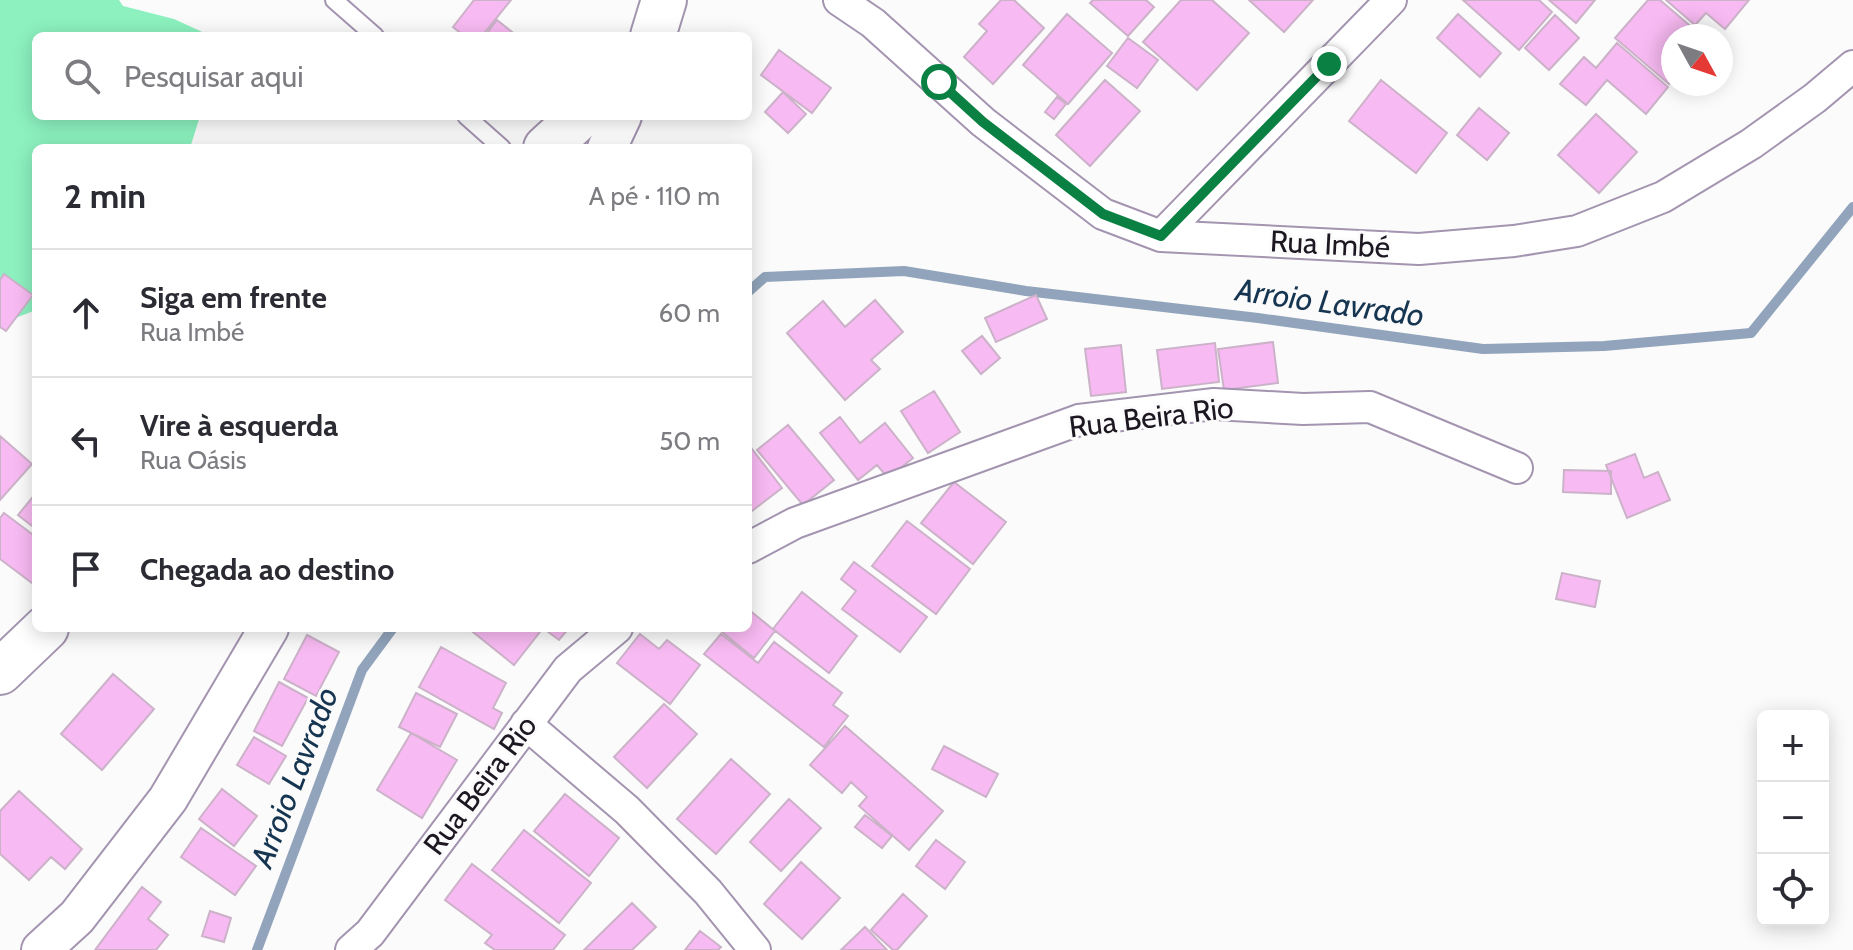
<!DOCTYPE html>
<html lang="pt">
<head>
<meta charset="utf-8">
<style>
	body { margin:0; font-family:Cabin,sans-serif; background:#f2f2f3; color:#2b2b33 }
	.controls { position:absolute; right:24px; bottom:24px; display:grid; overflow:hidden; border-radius:12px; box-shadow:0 4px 20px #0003 }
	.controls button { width:72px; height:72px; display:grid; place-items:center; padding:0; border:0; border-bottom:2px solid #e1e1e2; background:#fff; color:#2b2b33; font:40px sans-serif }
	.compass { position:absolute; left:1661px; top:24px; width:72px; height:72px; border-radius:50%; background:#fff; box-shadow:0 4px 20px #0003; rotate:130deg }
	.stop { position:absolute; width:24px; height:24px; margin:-18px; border:6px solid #0b8043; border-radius:50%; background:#fff }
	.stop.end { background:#0b8043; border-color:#fff; box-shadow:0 2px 8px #0008 }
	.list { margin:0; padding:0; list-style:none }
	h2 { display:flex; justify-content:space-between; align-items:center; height:104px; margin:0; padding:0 32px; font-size:34px }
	h2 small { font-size:26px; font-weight:400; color:#7c7c81 }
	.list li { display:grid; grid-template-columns:52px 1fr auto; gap:24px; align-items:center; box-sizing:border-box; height:128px; padding:0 32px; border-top:2px solid #e1e1e2 }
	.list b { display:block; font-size:30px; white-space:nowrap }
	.list p { margin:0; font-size:26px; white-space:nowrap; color:#7c7c81 }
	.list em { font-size:26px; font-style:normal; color:#7c7c81 }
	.icon { flex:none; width:44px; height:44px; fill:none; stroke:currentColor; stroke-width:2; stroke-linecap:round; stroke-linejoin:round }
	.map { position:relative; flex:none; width:1853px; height:950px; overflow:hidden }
	.search { position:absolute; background:#fff; box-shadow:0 4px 20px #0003; left:32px; top:32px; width:720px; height:88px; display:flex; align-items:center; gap:20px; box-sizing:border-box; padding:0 28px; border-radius:12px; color:#7c7c81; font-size:30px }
	.panel { position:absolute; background:#fff; box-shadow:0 4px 20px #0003; left:32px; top:144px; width:720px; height:488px; border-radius:12px }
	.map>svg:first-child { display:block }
	.green { fill:#8cf1bf }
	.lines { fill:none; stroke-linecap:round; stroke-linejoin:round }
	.stream { stroke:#91a4bb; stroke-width:10 }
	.building { fill:#f8baf2; stroke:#ccb2c9; stroke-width:2 }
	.service-casing { stroke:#a394b0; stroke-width:20 }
	.minor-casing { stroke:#a394b0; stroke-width:34 }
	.tertiary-casing { stroke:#a394b0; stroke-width:42 }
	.secondary-casing { stroke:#a394b0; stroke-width:48 }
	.service { stroke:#fff; stroke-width:16 }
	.minor { stroke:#fff; stroke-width:30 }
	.tertiary { stroke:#fff; stroke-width:38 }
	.secondary { stroke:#fff; stroke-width:44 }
	.route { stroke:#0b8043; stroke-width:10 }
	.labels { text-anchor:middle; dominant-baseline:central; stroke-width:6; stroke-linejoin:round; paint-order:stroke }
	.street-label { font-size:30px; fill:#1d1722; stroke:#fbfbfb }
	.water-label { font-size:32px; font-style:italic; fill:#163551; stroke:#fbfbfb }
</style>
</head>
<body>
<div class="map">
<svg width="1853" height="950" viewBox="0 0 1853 950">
	<rect width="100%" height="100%" fill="#fbfbfb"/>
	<path class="green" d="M0,0H119L123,6L174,19L211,36H36V116H200L190,148H36V310L0,324Z"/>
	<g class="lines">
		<path class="stream" d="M748,292L765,277L904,271L1026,291L1258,318L1483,349L1604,346L1751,333L1853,207
			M257,950L362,670L393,628"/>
	</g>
	<path class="building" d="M474,0H511L482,36H464L453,27Z
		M1001,0H1014L1044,28L993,84L964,57L987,31L979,24Z
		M1093,0H1146L1154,7L1128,36L1090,3Z
		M1181,0H1212L1249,33L1197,90L1143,42Z
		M1249,0H1313L1284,32Z
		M1463,0H1539L1552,12L1519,50Z
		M1549,0H1595L1576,23Z
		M1648,0H1660L1702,36H1673V79L1669,84L1615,38Z
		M1666,0H1749L1725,29L1706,13L1695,25Z
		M1067,14L1112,53L1068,104L1023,65Z
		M1458,14L1501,53L1480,77L1437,38Z
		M1555,15L1579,38L1549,70L1525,48Z
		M497,20L517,36H485Z
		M1128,38L1158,60L1137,88L1107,66Z
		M1617,43L1668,87L1646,114L1607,80L1586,105L1560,84L1584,57L1596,68Z
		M779,50L831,88L812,113L761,75Z
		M1105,80L1140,111L1090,166L1056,135Z
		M1381,80L1447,133L1416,173L1349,121Z
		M783,92L806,114L788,133L765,112Z
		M1057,97L1066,104L1054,119L1045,112Z
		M1479,108L1509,133L1487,160L1457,135Z
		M1596,114L1637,152L1599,193L1558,155Z
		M4,274L33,295L6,331L0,327V280Z
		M1036,295L1047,319L996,342L985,318Z
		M875,300L903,332L871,360L880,369L845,400L787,333L823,301L845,327Z
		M982,336L1000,358L981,374L962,351Z
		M1273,342L1278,383L1224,390L1218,349Z
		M1215,343L1219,382L1162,389L1157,350Z
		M1121,345L1126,392L1091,396L1085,349Z
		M934,391L960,432L928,453L901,411Z
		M840,417L860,443L885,423L913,458L888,478L877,465L858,480L820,433Z
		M788,425L834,480L803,505L757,450Z
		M0,436L32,464L0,500Z
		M749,445L782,488L748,514V446Z
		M1635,454L1644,478L1658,472L1670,500L1627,518L1606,465Z
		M1564,470L1611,471V494L1563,492Z
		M954,482L1006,522L973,564L921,523Z
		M36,493V529L18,515Z
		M4,513L36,537V586L0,559V518Z
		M907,521L970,569L936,614L872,566Z
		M854,562L927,617L900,652L842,609L856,591L841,579Z
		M1562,573L1600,581L1595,607L1556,599Z
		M802,592L857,636L829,673L773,629Z
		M748,609L775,631L754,658L722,632L726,628H748Z
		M468,628H543L514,665Z
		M543,628H569L559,640Z
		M640,634L659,649L667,640L700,665L670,704L617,663Z
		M721,634L758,663L774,642L842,693L833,705L848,716L824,747L704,654Z
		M307,635L339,652L316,696L284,679Z
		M441,647L506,683L493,708L502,713L494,729L419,687Z
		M113,674L154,709L102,770L61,734Z
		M279,682L308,698L282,746L254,731Z
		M416,693L457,714L440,747L399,727Z
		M664,704L697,734L647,788L614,757Z
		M845,726L943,811L909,850L859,806L867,797L851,782L842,793L810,765Z
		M411,733L457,760L422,818L377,790Z
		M254,737L286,756L269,784L237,765Z
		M944,746L998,774L986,797L932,769Z
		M731,759L770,794L716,854L677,819Z
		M222,789L257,816L234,846L199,819Z
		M19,791L82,849L65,869L51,857L29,880L0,854V811Z
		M565,794L619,838L589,876L534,831Z
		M789,799L821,828L781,871L750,842Z
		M865,815L892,836L882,848L855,827Z
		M201,828L256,866L235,895L181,857Z
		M524,830L591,883L559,923L492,870Z
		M936,840L965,862L945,889L916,866Z
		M801,862L840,898L802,939L764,904Z
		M472,864L565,935L553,950H495L485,943L492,935L445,900Z
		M142,887L161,902L148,919L168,935L156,950H95Z
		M903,894L927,916L897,950H893L871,930Z
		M632,903L656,927L632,950H584Z
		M210,911L231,918L224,942L202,936Z
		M865,927L887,950H841Z
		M700,931L721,947L718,950H685Z"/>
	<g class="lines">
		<g class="service-casing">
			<path id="service" d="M334,0L375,36
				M466,116L502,148"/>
		</g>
		<g class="minor-casing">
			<path id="minor" d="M839,0L873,23L983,122L1103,214L1161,236L1419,249L1514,241L1577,231L1663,197L1751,144L1815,98L1853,66
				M1161,236L1391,0
				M748,548L795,523L1079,420L1214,404L1303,409L1370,407L1517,468
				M526,724L627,810L708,892L755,950
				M351,950L370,933L568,669L617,628"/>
		</g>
		<g class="tertiary-casing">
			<path id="tertiary" d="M607,148L622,116
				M41,950L77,917L168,799L269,628"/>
		</g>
		<g class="secondary-casing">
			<path id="secondary" d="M653,36L664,0
				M546,148L581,116
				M0,672L46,628"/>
		</g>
		<use href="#service" class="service"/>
		<use href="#minor" class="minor"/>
		<use href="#tertiary" class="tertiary"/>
		<use href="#secondary" class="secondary"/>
	</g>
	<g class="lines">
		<path class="route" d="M939,82L983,122L1103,214L1161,236L1329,64"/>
	</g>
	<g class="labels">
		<g class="street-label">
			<text transform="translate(1330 244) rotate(3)">Rua Imbé</text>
			<text transform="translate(1151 417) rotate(-7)">Rua Beira Rio</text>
			<text transform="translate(480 785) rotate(-53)">Rua Beira Rio</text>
		</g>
		<g class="water-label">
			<text transform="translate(1330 302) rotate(8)">Arroio Lavrado</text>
			<text transform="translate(294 777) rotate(-69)">Arroio Lavrado</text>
		</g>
	</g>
</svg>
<div class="controls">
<button>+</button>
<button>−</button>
<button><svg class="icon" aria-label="locate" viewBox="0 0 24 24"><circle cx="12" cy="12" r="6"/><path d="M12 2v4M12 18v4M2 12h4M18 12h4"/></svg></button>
</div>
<svg class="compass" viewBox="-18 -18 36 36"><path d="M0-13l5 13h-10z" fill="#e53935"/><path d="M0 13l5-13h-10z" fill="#7c7c81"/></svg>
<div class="stop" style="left:939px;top:82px"></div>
<div class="stop end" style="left:1329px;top:64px"></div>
<div class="search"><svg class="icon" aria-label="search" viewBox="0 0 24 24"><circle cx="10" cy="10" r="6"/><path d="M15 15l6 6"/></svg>Pesquisar aqui</div>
<section class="panel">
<h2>2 min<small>A pé · 110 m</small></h2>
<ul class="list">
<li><svg class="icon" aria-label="ahead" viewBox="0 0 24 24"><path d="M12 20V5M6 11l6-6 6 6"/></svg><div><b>Siga em frente</b><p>Rua Imbé</p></div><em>60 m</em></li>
<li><svg class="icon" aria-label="left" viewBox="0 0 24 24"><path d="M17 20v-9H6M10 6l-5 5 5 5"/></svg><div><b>Vire à esquerda</b><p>Rua Oásis</p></div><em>50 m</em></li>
<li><svg class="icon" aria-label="arrive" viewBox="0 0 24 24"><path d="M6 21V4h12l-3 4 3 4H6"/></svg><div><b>Chegada ao destino</b></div></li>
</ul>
</section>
</div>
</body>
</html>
